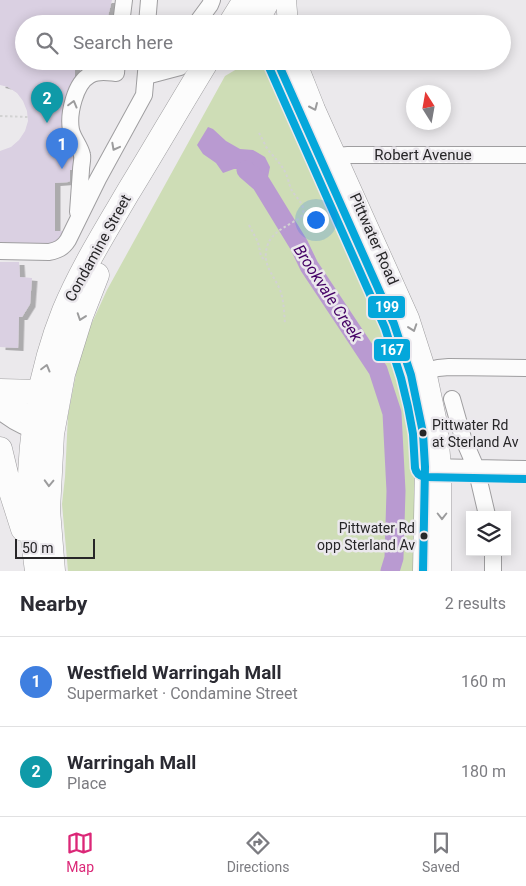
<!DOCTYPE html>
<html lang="en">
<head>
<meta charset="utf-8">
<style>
	body { margin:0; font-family:Roboto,sans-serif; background:#f2f2f3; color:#2b2b33 }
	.controls { position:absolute; right:15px; bottom:15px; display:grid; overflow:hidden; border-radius:0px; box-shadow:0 2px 12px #0003 }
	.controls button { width:45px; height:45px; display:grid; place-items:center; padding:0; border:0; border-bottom:1px solid #e1e1e2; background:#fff; color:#2b2b33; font:25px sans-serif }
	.compass { position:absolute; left:406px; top:85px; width:45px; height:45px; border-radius:50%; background:#fff; box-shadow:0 2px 12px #0003; rotate:349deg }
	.scale { position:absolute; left:15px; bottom:12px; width:80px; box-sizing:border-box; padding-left:5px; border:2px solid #272628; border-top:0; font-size:14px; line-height:18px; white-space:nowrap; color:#272628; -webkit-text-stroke:4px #ebe8ed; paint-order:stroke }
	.you { position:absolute; left:315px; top:219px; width:18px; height:18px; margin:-12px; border:4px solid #fff; border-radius:50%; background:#1a73e8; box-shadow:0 0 0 8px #1a73e833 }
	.badge { display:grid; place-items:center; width:32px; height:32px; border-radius:50%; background:#db2777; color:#fff; font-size:16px; font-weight:700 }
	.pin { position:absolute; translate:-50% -41px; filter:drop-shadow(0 1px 2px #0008) }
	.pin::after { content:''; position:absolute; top:26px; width:18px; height:15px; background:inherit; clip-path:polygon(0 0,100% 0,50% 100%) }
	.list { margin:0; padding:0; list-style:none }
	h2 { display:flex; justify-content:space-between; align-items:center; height:65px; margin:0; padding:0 20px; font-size:21px }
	h2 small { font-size:16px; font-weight:400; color:#7c7c81 }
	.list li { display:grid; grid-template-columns:32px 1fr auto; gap:15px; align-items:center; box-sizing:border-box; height:90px; padding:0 20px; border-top:1px solid #e1e1e2 }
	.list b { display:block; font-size:19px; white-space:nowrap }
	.list p { margin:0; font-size:16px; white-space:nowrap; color:#7c7c81 }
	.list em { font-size:16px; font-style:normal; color:#7c7c81 }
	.icon { flex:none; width:28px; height:28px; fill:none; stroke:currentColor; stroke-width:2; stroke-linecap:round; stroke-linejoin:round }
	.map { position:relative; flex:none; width:526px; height:571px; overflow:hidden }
	.search { position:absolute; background:#fff; box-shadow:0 2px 12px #0003; left:15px; right:15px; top:15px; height:55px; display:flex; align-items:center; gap:12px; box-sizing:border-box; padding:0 18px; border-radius:28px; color:#7c7c81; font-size:19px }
	.sheet { height:245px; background:#fff }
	nav { display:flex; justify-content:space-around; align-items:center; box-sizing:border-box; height:70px; border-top:1px solid #e1e1e2; background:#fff; font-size:14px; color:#7c7c81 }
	nav a { display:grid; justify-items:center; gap:2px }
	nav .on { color:#db2777 }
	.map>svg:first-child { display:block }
	.green { fill:#ceddb6 }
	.water { fill:#b99ad1 }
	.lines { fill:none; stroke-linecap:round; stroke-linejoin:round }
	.river { stroke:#b99ad1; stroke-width:19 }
	.building { fill:#dad0e2; filter:url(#shadow) }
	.minor-casing { stroke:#9f9ea0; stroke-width:18 }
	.major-casing { stroke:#9f9ea0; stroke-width:21 }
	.highway-casing { stroke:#9f9ea0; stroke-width:25 }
	.path { stroke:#d2d2d2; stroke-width:2; stroke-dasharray:2.5 2.5; stroke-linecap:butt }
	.minor { stroke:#fcfcfc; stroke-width:16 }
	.major { stroke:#fcfcfc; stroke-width:20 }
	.highway { stroke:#fcfcfc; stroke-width:24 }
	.bus-1-casing { stroke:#ebe8ed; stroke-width:11 }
	.bus-2-casing { stroke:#ebe8ed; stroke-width:11 }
	.bus-1 { stroke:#04a7db; stroke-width:8 }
	.bus-2 { stroke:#04a7db; stroke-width:8 }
	.oneway { stroke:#9c9c9d }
	.bus-dot { fill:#272628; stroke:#ebe8ed; stroke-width:2 }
	.labels { text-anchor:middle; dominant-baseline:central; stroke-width:5; stroke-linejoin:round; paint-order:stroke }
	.bus-label { font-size:14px; fill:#272628; stroke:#ebe8ed; text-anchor:start }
	.street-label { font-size:15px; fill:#272628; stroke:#ebe8ed }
	.water-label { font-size:16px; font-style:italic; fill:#440065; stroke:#ebe8ed }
	.line-badge { stroke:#ebe8ed; stroke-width:2 }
	.badge-label { font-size:14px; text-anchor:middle; font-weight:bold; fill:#fff }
</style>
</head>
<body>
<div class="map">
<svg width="526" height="571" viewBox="0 0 526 571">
	<defs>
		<filter id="shadow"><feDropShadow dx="5.5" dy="3" stdDeviation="0" flood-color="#0004"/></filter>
	</defs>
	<rect width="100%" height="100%" fill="#ebe9ec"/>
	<path class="green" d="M247,63L263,65L273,75L390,328L413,406L420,462L417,571H68L62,504L65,477L68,415L77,369L90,327L107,290L225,76Z"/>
	<path class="water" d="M208,127L213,129L226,141L240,149L253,150L265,157L270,167L267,182L261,190L239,169H234L223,173L216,163L203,154L197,145Z"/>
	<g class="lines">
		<path class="river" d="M246,170L261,183L299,245L309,266L378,370L392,413L396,491L394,558L390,571"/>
	</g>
	<path class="building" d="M0,0H112L106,24H24V61H75V82L65,137L73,156V170H70V181L68,182L55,183V231H62L61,243L54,246L0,245V151L11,147L19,140L25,131L28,121L27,111L23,101L17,93L8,87L0,85Z
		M0,262H19L20,277L32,278L30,304L22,317H19L18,348L0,347Z"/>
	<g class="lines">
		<g class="minor-casing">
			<path id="minor" d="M121,24L124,0
				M147,24L149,0
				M196,24L210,5L212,0
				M146,76L180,67L182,61
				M326,157L348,155H526
				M78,212C79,198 80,184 81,170C81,165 83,159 82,155C80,146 73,139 71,130C68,114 75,83 90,75C98,70 107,72 116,73L117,61
				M0,251L49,252C58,250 63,248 68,240L98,179L144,95L147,61
				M414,374L438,368L449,367L526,368
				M0,395C13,408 28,414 45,417
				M452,399L463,438L476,468L487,515
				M0,411C12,421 27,429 42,432
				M428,467L526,469
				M493,552V571"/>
		</g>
		<g class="major-casing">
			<path id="major" d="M286,0L288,24
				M277,61L394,324L411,375L418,405L423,433L425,467L423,571
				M296,61L315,109L409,318L426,371L437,423L441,467V571"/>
		</g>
		<g class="highway-casing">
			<path id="highway" d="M230,24L245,0
				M253,24L260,15L268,0
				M275,61L277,63
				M0,391L40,392
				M0,449L8,482L23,529
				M37,571C34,548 31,526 30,503C28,441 41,368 64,311C81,270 105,232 127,194C154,150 180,105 207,61
				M53,571L48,510L52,434L63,374L81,316L97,275"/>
		</g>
		<path class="path" d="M20,58H24
			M0,116L28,117
			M259,133C262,138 265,145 268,150C275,158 282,165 286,174C289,180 289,187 293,192C297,199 307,206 302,215C300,219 296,220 293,222C280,230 268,235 266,252C264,267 275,277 280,290C284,300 284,313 285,324
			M249,225L258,242L261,256L265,261"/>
		<use href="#minor" class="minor"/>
		<use href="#major" class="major"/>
		<use href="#highway" class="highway"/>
		<g class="bus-1-casing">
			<path id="bus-1" d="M277,61L394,324L411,375L423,433L425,467L423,571"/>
		</g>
		<g class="bus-2-casing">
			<path id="bus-2" d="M268,65L385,328L401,378L408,407L413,434L415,468C416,473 419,476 425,477L526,479"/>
		</g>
		<use href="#bus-1" class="bus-1"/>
		<use href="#bus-2" class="bus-2"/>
	</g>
	<defs><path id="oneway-chevron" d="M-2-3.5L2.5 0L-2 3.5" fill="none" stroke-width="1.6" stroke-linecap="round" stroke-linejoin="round" transform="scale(1.25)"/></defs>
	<g class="oneway">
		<use href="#oneway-chevron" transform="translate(73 104) rotate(-75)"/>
		<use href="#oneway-chevron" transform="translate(314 107) rotate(66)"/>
		<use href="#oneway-chevron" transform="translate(115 147) rotate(118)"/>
		<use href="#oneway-chevron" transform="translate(81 317) rotate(109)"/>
		<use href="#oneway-chevron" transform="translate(413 328) rotate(71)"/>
		<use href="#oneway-chevron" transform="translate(46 368) rotate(-75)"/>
		<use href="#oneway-chevron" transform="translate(49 483) rotate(92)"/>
		<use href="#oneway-chevron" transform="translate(442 516) rotate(90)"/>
	</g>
	<g class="bus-dot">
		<circle cx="423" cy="433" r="4.5"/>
		<circle cx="424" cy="536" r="4.5"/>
	</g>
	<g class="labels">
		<g class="bus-label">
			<text x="432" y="425">Pittwater Rd<tspan x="432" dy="17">at Sterland Av</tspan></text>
			<text x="415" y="528" text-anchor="end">Pittwater Rd<tspan x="415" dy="17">opp Sterland Av</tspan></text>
		</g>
		<g class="street-label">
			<text x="423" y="155">Robert Avenue</text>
			<text transform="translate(374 239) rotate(66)">Pittwater Road</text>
			<text transform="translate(98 248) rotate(-61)">Condamine Street</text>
		</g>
		<g class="water-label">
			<text transform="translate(328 293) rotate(57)">Brookvale Creek</text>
		</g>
	</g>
	<g class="line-badge">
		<rect x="367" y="295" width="39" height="24" rx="5" fill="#04a7db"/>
		<rect x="373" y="338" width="38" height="24" rx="5" fill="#04a7db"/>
	</g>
	<g class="badge-label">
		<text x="387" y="312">199</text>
		<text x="392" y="355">167</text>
	</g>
</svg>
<div class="controls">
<button><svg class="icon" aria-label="layers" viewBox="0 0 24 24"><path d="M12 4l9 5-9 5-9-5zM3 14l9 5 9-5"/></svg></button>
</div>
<svg class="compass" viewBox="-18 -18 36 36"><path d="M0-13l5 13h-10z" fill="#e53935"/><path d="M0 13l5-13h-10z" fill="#7c7c81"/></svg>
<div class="scale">50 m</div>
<div class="you"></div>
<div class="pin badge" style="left:62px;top:169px;background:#3f7fe0">1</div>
<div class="pin badge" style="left:47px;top:123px;background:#0f9aa8">2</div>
<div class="search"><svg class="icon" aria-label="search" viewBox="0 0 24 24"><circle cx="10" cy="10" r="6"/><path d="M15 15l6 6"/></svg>Search here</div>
</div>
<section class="sheet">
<h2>Nearby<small>2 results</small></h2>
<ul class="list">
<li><span class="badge" style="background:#3f7fe0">1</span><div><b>Westfield Warringah Mall</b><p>Supermarket · Condamine Street</p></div><em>160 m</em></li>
<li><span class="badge" style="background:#0f9aa8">2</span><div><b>Warringah Mall</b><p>Place</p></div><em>180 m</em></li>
</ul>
</section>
<nav>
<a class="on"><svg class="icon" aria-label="map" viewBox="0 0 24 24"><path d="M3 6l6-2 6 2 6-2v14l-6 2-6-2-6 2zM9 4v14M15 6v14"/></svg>Map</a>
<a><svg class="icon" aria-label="directions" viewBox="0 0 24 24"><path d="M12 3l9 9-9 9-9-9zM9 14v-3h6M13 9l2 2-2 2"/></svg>Directions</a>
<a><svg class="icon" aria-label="saved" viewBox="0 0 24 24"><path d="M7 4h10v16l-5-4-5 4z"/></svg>Saved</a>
</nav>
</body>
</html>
